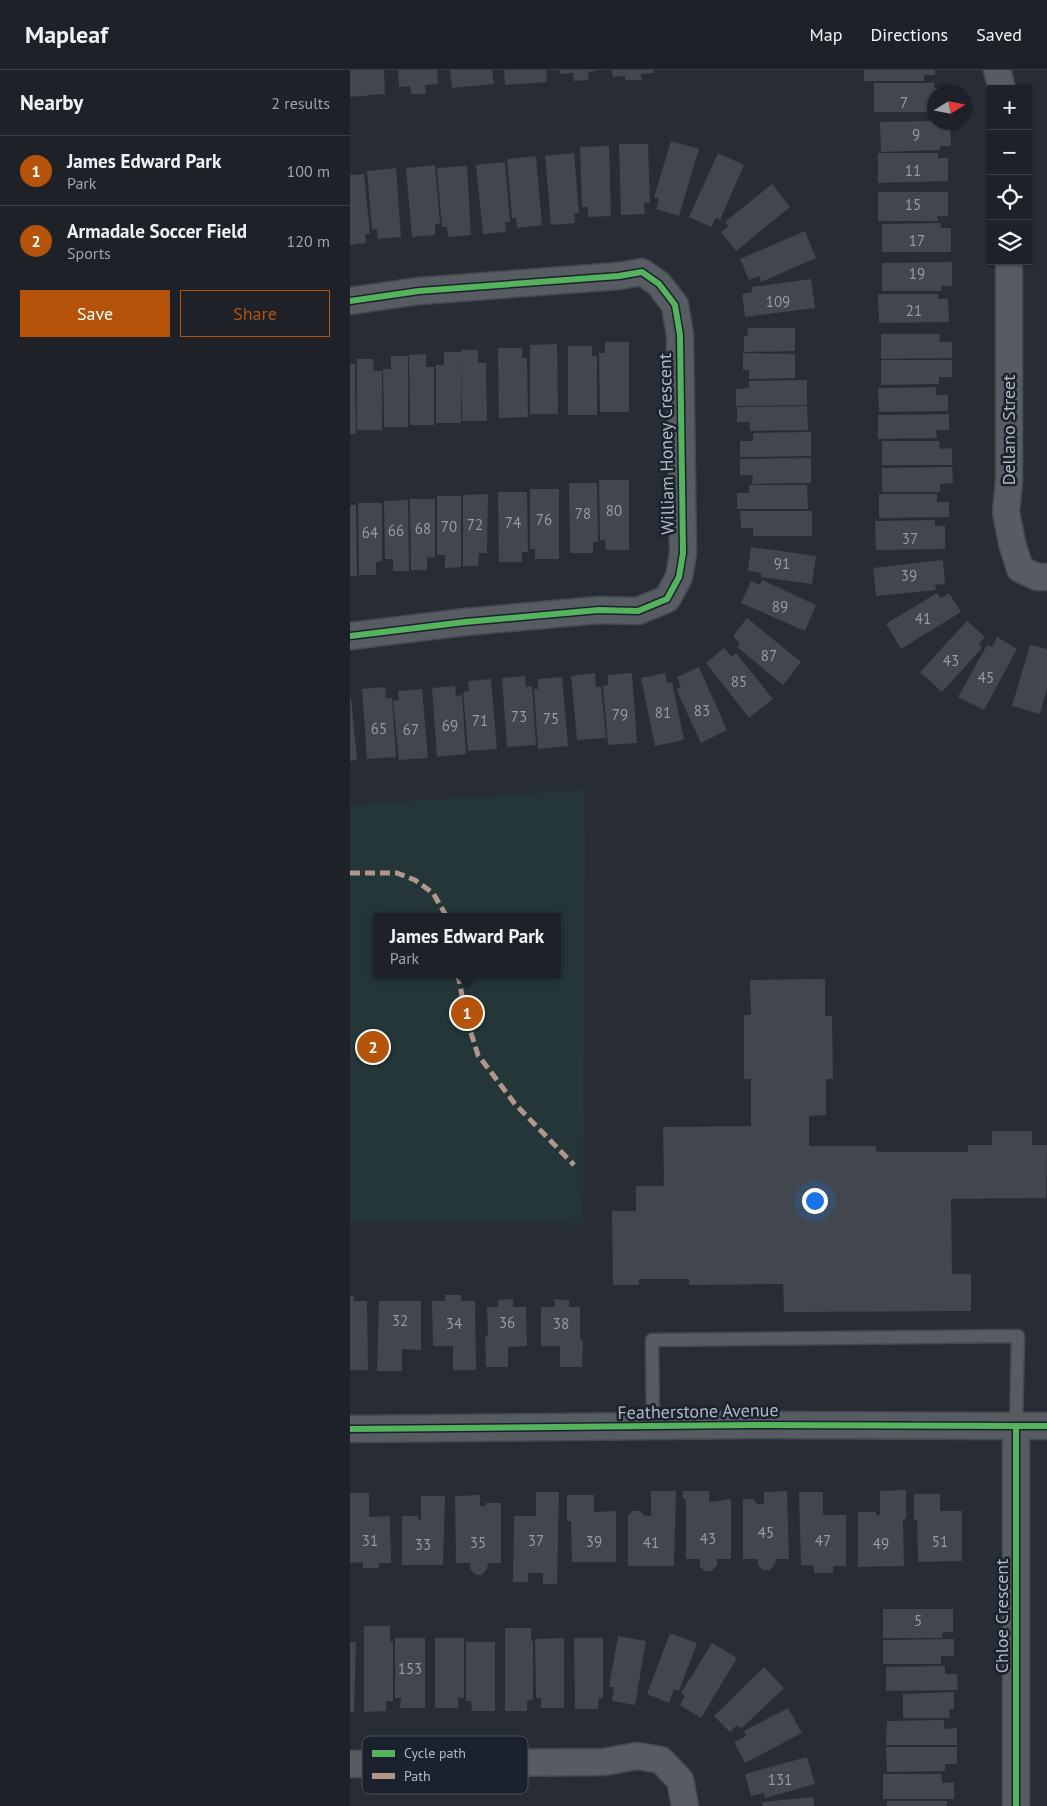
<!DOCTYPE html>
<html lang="en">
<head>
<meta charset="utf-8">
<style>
	body { margin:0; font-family:"PT Sans",sans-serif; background:#2b2e33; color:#f1f3f6 }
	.controls { position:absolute; right:15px; top:15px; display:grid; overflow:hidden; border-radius:0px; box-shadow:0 1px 4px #0004 }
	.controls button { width:45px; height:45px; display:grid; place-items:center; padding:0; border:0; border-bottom:1px solid #3c3e44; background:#1e2127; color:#f1f3f6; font:25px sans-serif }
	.compass { position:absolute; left:577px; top:15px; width:45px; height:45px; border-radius:50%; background:#1e2127; box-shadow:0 1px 4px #0004; rotate:79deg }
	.you { position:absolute; left:464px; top:1130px; width:18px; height:18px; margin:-12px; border:4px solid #fff; border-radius:50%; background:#1a73e8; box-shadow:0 0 0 8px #1a73e833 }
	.badge { display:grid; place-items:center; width:32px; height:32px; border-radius:50%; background:#b45309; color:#fff; font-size:16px; font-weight:700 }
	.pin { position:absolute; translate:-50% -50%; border:2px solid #fff; box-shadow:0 1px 5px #0006 }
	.popup { position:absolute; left:23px; top:843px; width:188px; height:65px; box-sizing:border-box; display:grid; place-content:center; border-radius:0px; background:#1e2127; filter:drop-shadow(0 1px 4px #0005); font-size:16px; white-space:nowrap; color:#a1a3a7 }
	.popup b { font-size:19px; color:#f1f3f6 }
	.popup::after { content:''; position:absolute; left:50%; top:100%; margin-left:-10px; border:10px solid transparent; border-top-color:#1e2127 }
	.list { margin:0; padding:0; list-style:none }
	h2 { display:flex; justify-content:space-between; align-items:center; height:65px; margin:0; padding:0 20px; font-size:21px }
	h2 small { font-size:16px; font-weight:400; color:#a1a3a7 }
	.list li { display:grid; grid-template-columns:32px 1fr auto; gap:15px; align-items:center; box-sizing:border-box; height:70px; padding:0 20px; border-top:1px solid #3c3e44 }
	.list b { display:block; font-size:19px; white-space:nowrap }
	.list p { margin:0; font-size:16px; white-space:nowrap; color:#a1a3a7 }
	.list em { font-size:16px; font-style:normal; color:#a1a3a7 }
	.actions { display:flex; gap:10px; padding:15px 20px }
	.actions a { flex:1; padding:11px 0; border:1px solid #b45309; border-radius:0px; text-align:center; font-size:18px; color:#b45309 }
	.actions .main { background:#b45309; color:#fff }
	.icon { flex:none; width:28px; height:28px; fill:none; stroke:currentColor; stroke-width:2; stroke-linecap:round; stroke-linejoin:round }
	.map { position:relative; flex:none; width:697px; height:1736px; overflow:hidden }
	header { display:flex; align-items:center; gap:30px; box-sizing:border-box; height:70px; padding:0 25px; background:#1e2127; border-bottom:1px solid #3c3e44 }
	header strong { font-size:24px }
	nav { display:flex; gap:28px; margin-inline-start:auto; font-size:18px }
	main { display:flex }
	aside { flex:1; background:#1e2127 }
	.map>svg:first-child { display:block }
	.green { fill:#253639; fill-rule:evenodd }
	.building { fill:#42464d }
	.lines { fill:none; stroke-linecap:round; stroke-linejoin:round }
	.service-casing { stroke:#44474d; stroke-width:15 }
	.minor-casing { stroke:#44474d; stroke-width:29 }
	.service { stroke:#575b62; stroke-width:12 }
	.minor { stroke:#575b62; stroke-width:26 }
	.quiet { stroke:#b2968c; stroke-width:5; stroke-dasharray:10 5; stroke-linecap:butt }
	.cycleway-casing { stroke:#1b222e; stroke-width:9 }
	.cycleway { stroke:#56b35d; stroke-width:6 }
	.labels { text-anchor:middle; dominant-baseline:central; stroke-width:5; stroke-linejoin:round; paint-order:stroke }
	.number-label { font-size:15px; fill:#959ca7 }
	.street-label { font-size:18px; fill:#b1b8c5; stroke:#1b222e }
	.key { fill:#1b222e; stroke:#484f5b; stroke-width:1 }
	.key-label { font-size:14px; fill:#b1b8c5 }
</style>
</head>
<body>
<header>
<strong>Mapleaf</strong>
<nav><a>Map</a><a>Directions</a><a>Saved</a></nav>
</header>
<main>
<aside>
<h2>Nearby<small>2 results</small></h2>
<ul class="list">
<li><span class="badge">1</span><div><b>James Edward Park</b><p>Park</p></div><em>100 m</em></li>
<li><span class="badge">2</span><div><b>Armadale Soccer Field</b><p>Sports</p></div><em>120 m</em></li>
</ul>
<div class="actions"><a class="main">Save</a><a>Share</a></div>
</aside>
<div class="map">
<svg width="697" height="1736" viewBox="0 0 697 1736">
	<rect width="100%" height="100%" fill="#282c34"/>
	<path class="green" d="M235,720L233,1153L0,1151V735ZM27,847H207V904H27Z"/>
	<path class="building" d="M0,0H34L35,24L0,27Z
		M48,0H87L88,14L75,15L76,24H61L60,16L49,17Z
		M100,0H142L144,14L102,18Z
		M154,0H196L197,12L155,15Z
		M209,0H246V1L238,2L239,10L224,11L223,3L210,4Z
		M262,0H303L304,3L291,4L292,10H275V6L263,7Z
		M514,0H585V5H574V11H514Z
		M524,13H584V18H594V22H584V42H524Z
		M584,51V52H600L601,76H590V80L531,82L530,52Z
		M321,71L349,79L329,146L306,139L309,129L304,127Z
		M269,74H298L300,133H294L295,144L271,145Z
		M259,76L261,146L238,147V137H232L230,77Z
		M224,83L229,143H224L225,153L201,155L195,86Z
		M368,83L394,95L370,150L366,148L361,157L339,147Z
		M528,83H588V88H598V111L528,113Z
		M186,86L192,155L167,158L166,148H162L157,89Z
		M155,92L160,152H155L156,162L133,164L126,95Z
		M85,95L90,154H85V165L62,167L56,98Z
		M117,96L121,165L98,167L97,157H92L87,98Z
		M46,98L51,167L28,169L27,159H22L17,101Z
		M14,104L20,164H15L16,173L0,175V105Z
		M422,114L440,137L386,181L371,162L378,156L375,152Z
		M528,122H598V146H587L588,151H528Z
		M591,153V158H601V182H532V154Z
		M455,161L466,188L411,212L409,206L399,210L390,189Z
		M602,192V216H591V221H532V193Z
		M461,209L465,238L395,247L392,224L402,222V217Z
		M528,224H588V229H598L599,252L529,253Z
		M397,258H445V281L394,282V266H398Z
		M531,264H590L589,272H602V288L531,289Z
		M255,272H279V342H250L249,283H255Z
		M207,274L208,344H180V275Z
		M218,276H242V286H247V345H218Z
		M148,278H172V288H177L178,347L149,348Z
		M111,280H128V293H136L137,351H112L111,286V353H86V295H94V282H111Z
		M393,283L445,284V308L399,309V300H393Z
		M76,284V297H84V355H60L59,285Z
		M41,286H58V357H34L33,299H41Z
		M7,289H23L24,301H32V360H7Z
		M531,290H602V307H589V314L531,315Z
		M0,294H5L6,364H0Z
		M457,310V335L386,336V319L399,318V311Z
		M586,317V325H598V341L529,342L528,318Z
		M457,336L458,360L400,361V352H387V337Z
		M599,344V360H586L587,368L528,369V345Z
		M461,362V386L390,387V371H403V363Z
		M532,371H589L590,379L602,378V395H532Z
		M461,388V413L402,414L403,405H390V389Z
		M602,397L603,413L590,414V422H532V398Z
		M249,410H279V480H256L255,470H250Z
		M219,413H247L248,472H243V483H220Z
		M399,415H457L458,439H387V423H399Z
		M180,419H209V489H185V479H180Z
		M148,422H177L178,482H172V492H149Z
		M138,424L137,483H129L128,496H113V425Z
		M529,424H587V432H599V447L529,448Z
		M87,426H111V497L95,498V485H87Z
		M60,429H85V488L77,487V500H61Z
		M58,430L59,501H43V489H35L34,431Z
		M8,433H32V491L26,492V505H9Z
		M0,435H6L7,506H0Z
		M390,441H462V466H403V458H391Z
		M585,450V456H595V479L526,480L525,451Z
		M401,477L466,486L462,514L411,507V503L398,501Z
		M593,490L595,514L585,515L586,520L526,526L523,498Z
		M412,510L466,535L455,561L391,533L401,511L410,515Z
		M587,523L591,528L599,523L611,542L551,579L536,554Z
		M397,548L451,592L433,615L387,577L390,573L383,566Z
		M617,551L635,567L629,574L632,578L592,622L570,602Z
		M647,567L667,579L634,640L608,627L637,575L642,577Z
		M680,575L697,579V618L690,644L662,636Z
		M374,578L382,587L386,583L423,629L399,648L356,593Z
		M349,597L377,660L351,673L326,619L331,617L327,607Z
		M245,603L246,617H251L256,668L227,670L221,606Z
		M282,603L287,673L258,675L253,616L258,615V605Z
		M315,603L317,613L322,612L334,670L305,676L291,608Z
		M175,606L176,617L182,616L186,675L157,677L152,608Z
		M212,607L218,676L188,679L184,619H188V609Z
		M141,609L147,679L118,681L113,622L119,621L118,611Z
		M105,616L106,626L112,625L116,684L87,687L82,618Z
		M35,617L36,628H42L46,687L17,689L12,619Z
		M72,619L78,688L49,690L43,631L49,630L48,621Z
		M0,628H1L7,690L0,691Z
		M475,909V946H482L483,1009H476V1045L459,1046V1076H526V1082H618V1075H642V1061H682V1075H697L696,1128L601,1129L602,1204H621V1241L434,1242L433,1214L339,1215V1209H289V1215H263L262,1141H286V1116H314L313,1057L401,1056V1009H394V945H401L400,910Z
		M95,1225H111V1231H125L126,1300H103V1276H83L82,1231H95Z
		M0,1226H4V1231H17L18,1300H0Z
		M163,1229V1237H176L177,1276L158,1277V1297H136L135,1266H138L137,1237H148V1230Z
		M204,1229L219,1230V1237H230V1269L233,1270L232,1297H210V1276H191V1237H205Z
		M29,1231H71V1280L52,1279V1301H27Z
		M556,1420V1449H553L554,1496L508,1497V1442H526V1445H530V1421Z
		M301,1421H326L324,1496H278V1446L282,1441H290L295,1446H301Z
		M333,1421H359V1432L381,1429V1489H367V1495L362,1501H354L350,1496V1489H336V1429H333Z
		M437,1421L439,1489H426L425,1494L420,1500H413L408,1495V1489H393V1429H403L407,1434H414V1422Z
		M186,1422H209L207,1514H193V1503H178V1512H163L164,1446H186Z
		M449,1422H473V1445H496V1496H483V1503H464V1496L451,1495Z
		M0,1423H19V1447L40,1446L41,1493H29V1498H13V1492L0,1493Z
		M564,1424H590V1441H612V1491L568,1492L567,1450H564Z
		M130,1425V1436H136V1433H151V1493H138L137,1499L132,1505H126L120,1499V1493H106L105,1426Z
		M217,1425H244V1442L266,1441V1492H222L221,1451H217Z
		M71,1426H95L93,1495H52V1446H68V1450H71Z
		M533,1539H603V1562H593L592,1568H533Z
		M14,1556H40V1571L43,1572V1631H36V1641L14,1642Z
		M155,1558H181V1571H183V1630L177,1631V1641H155Z
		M320,1563L347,1573L329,1621L324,1619L319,1633L297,1624Z
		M268,1566L296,1571L285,1635L262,1631L264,1617H259Z
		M45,1568H75V1638H50L51,1628H45Z
		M85,1568H114V1628H108V1638H85Z
		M214,1568V1638H191V1628H186L185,1569Z
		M224,1568H253V1628H249L248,1639H225Z
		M604,1569V1586H591V1594H533V1570Z
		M0,1572H6L4,1642H0Z
		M116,1572H145V1641H122L121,1631H116Z
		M362,1573L387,1588L351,1648L330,1635L335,1626L331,1623Z
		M595,1596V1604H607L608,1620L536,1621V1597Z
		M414,1597L434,1618L391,1659L387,1655L380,1662L364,1646Z
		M604,1622V1639H599L600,1648H553V1624Z
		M438,1638L452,1663L395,1693L384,1672L396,1666L394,1661Z
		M594,1650V1659L607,1658V1675H536L537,1651Z
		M536,1677H607V1694H595V1701L537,1702Z
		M457,1687L465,1714L415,1728L414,1723L401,1726L395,1704Z
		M533,1704H592V1713L604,1712V1729H533Z
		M463,1727L464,1736H413L412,1732Z
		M537,1731H597V1736H537Z"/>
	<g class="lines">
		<g class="service-casing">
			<path id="service" d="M303,1357L302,1270L668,1266L666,1356"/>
		</g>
		<g class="minor-casing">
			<path id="minor" d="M647,0L652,19
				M659,191V411L656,442L662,473L670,499L687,507H697
				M0,231L69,221L269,206L292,202L309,214L325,235L330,265L333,483L329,507L317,529L288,541L249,540L115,552L0,566
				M0,1359L401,1355L697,1356
				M0,1694L253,1692L287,1686L311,1690L330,1710L335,1736
				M666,1736V1356"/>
		</g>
		<use href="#service" class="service"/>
		<use href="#minor" class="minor"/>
		<path class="quiet" d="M0,803H47L65,810L83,823L97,847
			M108,904L116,947L128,985L165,1034L224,1095"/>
		<g class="cycleway-casing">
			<path id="cycleway" d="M0,231L69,221L269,206L292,202L309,214L325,235L330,265L333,483L329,507L317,529L288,541L249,540L115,552L0,566
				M0,1359L401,1355L697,1356
				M666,1736V1356"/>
		</g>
		<use href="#cycleway" class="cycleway"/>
	</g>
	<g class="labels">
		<g class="number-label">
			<text x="554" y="32">7</text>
			<text x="566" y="64">9</text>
			<text x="563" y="100">11</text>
			<text x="563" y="134">15</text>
			<text x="567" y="170">17</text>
			<text x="567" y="203">19</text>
			<text x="428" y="231">109</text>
			<text x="564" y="240">21</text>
			<text x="264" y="440">80</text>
			<text x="233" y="443">78</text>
			<text x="194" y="449">76</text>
			<text x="163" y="452">74</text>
			<text x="125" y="454">72</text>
			<text x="99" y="456">70</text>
			<text x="73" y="458">68</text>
			<text x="46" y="460">66</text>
			<text x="20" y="462">64</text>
			<text x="560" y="468">37</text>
			<text x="432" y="493">91</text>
			<text x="559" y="505">39</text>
			<text x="430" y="536">89</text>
			<text x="573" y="548">41</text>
			<text x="419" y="585">87</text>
			<text x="601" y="590">43</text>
			<text x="636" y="607">45</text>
			<text x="389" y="611">85</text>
			<text x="352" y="640">83</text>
			<text x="313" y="642">81</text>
			<text x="270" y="644">79</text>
			<text x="169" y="646">73</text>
			<text x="201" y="648">75</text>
			<text x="130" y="650">71</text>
			<text x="100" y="655">69</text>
			<text x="29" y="658">65</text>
			<text x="61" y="659">67</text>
			<text x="50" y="1250">32</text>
			<text x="157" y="1252">36</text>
			<text x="104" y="1253">34</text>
			<text x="211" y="1253">38</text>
			<text x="416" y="1462">45</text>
			<text x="358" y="1468">43</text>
			<text x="20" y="1470">31</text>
			<text x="186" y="1470">37</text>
			<text x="473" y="1470">47</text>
			<text x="244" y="1471">39</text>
			<text x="590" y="1471">51</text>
			<text x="128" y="1472">35</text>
			<text x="301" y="1472">41</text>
			<text x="531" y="1473">49</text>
			<text x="73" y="1474">33</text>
			<text x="568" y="1550">5</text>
			<text x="60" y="1598">153</text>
			<text x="430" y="1709">131</text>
		</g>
		<g class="street-label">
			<text transform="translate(658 360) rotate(-90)">Dellano Street</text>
			<text transform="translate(316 374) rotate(-91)">William Honey Crescent</text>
			<text transform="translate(348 1341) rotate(-1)">Featherstone Avenue</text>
			<text transform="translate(651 1546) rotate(-90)">Chloe Crescent</text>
		</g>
	</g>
	<rect x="12" y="1666" width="166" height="58" rx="8" class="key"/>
	<rect x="22" y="1680" width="23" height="7" fill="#56b35d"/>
	<rect x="22" y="1703" width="23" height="6" fill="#b2968c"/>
	<g class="key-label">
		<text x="54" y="1688">Cycle path</text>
		<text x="54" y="1711">Path</text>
	</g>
</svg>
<div class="controls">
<button>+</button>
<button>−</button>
<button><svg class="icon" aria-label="locate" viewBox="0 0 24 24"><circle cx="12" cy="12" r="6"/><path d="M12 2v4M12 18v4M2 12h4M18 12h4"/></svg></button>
<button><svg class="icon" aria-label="layers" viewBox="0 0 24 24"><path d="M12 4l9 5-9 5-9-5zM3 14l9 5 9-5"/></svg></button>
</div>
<svg class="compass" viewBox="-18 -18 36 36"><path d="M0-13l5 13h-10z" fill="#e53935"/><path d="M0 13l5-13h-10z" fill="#a1a3a7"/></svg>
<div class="you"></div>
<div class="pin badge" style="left:117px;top:943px">1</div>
<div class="popup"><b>James Edward Park</b>Park</div>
<div class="pin badge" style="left:23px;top:977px">2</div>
</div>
</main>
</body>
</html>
